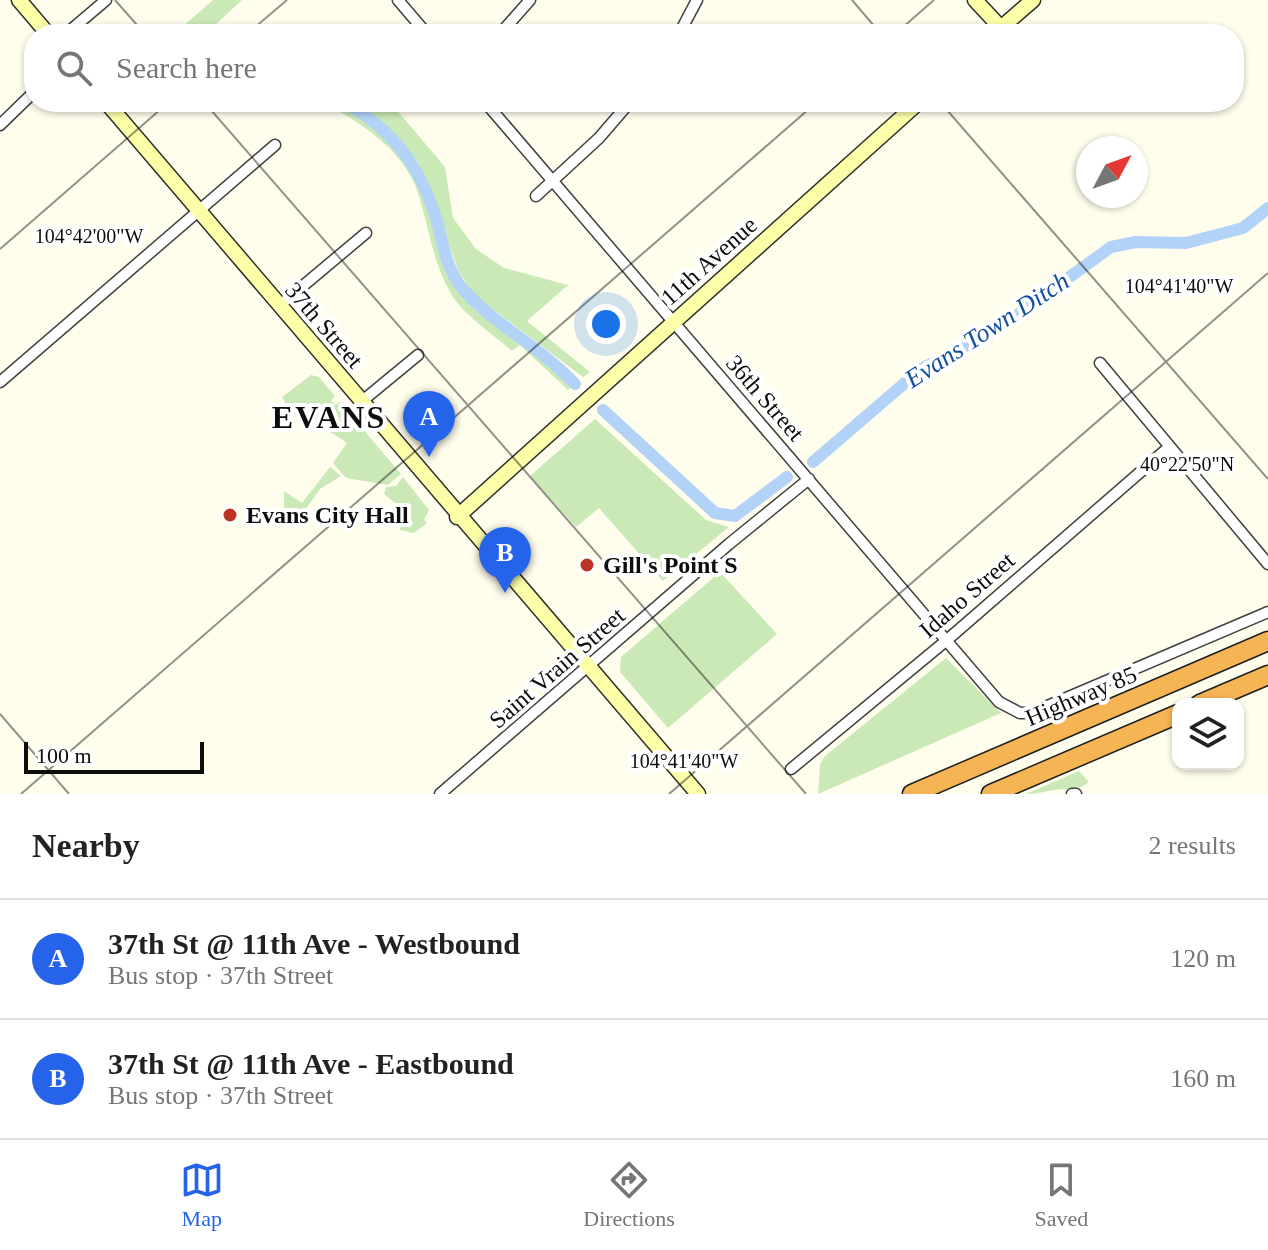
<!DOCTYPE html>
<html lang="en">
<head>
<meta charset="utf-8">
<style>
	body { margin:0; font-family:Georgia,serif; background:#f2f2f2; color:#222 }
	.controls { position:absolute; right:24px; bottom:24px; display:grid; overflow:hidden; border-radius:16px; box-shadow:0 2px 6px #0004 }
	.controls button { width:72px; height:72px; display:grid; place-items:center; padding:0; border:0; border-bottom:2px solid #e0e0e0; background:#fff; color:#222; font:40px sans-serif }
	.compass { position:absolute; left:1076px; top:136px; width:72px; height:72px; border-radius:50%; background:#fff; box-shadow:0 2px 6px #0004; rotate:49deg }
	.scale { position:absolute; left:24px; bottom:20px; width:180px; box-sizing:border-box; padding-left:8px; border:4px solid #0d0d0d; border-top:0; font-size:22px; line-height:28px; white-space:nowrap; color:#0d0d0d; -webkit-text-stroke:6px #fff; paint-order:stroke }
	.you { position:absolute; left:606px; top:324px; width:28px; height:28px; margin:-20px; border:6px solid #fff; border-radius:50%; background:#1a73e8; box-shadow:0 0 0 12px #1a73e833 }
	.badge { display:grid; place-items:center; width:52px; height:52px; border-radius:50%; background:#2563eb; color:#fff; font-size:26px; font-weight:700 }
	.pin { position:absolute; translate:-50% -66px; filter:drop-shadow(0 2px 4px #0008) }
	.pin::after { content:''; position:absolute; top:42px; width:28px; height:24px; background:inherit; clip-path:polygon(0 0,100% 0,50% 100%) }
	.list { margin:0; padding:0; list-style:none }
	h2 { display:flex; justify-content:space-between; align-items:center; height:104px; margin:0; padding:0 32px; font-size:34px }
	h2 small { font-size:26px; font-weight:400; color:#767676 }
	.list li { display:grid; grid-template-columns:52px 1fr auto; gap:24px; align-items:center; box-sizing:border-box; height:120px; padding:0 32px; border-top:2px solid #e0e0e0 }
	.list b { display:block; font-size:30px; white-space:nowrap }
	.list p { margin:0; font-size:26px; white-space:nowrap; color:#767676 }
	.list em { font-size:26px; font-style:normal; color:#767676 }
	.icon { flex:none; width:44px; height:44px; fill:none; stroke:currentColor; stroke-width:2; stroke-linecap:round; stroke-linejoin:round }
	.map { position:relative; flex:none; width:1268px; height:794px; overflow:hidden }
	.search { position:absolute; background:#fff; box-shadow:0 2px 6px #0004; left:24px; right:24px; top:24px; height:88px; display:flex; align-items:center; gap:20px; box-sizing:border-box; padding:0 28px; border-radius:32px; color:#767676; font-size:30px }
	.sheet { height:344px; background:#fff }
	nav { display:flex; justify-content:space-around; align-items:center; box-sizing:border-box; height:112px; border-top:2px solid #e0e0e0; background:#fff; font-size:22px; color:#767676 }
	nav a { display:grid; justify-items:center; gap:4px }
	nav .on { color:#2563eb }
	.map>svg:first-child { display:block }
	.green { fill:#cae9b7 }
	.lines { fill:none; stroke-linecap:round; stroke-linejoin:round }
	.canal { stroke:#b2d3f7; stroke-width:12 }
	.street-casing { stroke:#404040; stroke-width:13 }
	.secondary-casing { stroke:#2f2f2f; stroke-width:17 }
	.highway-casing { stroke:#1e1e1e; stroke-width:21 }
	.street { stroke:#fff; stroke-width:10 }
	.secondary { stroke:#fcffa8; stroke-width:14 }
	.highway { stroke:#f5b555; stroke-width:18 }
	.ticks { fill:none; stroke:#0d0d0d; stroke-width:2; stroke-opacity:0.45 }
	.poi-dot { fill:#be3224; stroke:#fff; stroke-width:3 }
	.labels { text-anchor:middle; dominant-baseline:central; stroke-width:8; stroke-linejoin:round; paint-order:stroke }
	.street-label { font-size:24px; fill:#0d0d0d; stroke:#fff }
	.poi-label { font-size:24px; font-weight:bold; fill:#0d0d0d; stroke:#fff; text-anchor:start }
	.water-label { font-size:26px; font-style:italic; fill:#1550a0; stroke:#fff }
	.district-label { font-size:32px; font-weight:bold; letter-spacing:2px; fill:#0d0d0d; stroke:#fff }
	.ticks-label { font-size:20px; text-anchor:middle; fill:#0d0d0d; stroke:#fff; stroke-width:8; stroke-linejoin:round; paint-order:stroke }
</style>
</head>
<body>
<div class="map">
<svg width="1268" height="794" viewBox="0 0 1268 794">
	<rect width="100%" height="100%" fill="#fffeed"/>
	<path class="green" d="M213,0H242L214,26L218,34H174Z
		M323,102C336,102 346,109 357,115C404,140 423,186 436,234C442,253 447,275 461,290C494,326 539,350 572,386L568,390L520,345L512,351C493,334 462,314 450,292C432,260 429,227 418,193C404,150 361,123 323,102Z
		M356,102H390L445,167L453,218L476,249L504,268L568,285L527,321L590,372L583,377L474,295L459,272L418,162Z
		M311,375L319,377L335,396L331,400L335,405L340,402L401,474L388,485L346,478L333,463L347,443L314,421L309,428L290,411L283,420L289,409L282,397Z
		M595,419L706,520L729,527L663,581L599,508L576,527L530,476Z
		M330,467L341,476L320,489L305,510L284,513V491L302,503Z
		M403,477L429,510L424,520L427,523L414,533L400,530L401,508L384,494L386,487L396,486Z
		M720,572L777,634L668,728L620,672L621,657Z
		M946,658L1001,713L818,794L820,765L825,756Z
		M1079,771L1089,782L1076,790C1057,786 1044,794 1026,794Z"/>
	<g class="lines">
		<path class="canal" d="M343,102C395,130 422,169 438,225C443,246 448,271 462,288C494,325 541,347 575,384
			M603,410L715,513L735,516L787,477
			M813,462L921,369L995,331L1111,247L1136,242L1186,243L1243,228L1268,208"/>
		<g class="street-casing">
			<path id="street" d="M398,0L427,34
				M66,34L106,0
				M500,34L530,0
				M679,34L697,0
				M485,102L999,702L1020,713H1031L1268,612
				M0,125L34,92
				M536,196L599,138L630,102
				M279,306L366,233
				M1100,363L1268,564
				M0,382L275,145
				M361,402L418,355
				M791,769L947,640L1168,448
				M440,794L729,544L809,479
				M1072,794H1076"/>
		</g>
		<g class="secondary-casing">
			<path id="secondary" d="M19,0L48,34
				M975,0L1001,28
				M994,34L1033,0
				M106,102L698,794
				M457,517L919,102"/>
		</g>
		<g class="highway-casing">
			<path id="highway" d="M1200,704L1268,675
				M912,794L1268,641
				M991,794L1178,714"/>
		</g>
		<use href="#street" class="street"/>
		<use href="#secondary" class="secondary"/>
		<use href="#highway" class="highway"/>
	</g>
	<path class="ticks" d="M115,0L145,34M852,0L881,34M247,34L287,0M895,34L934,0M204,102L806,794M940,102L1268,479M0,249L169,102M0,714L69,794M21,794L817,102M669,794L1268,273"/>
	<g class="poi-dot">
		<circle cx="230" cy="515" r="8"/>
		<circle cx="587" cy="565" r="8"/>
	</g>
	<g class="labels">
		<g class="street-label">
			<text transform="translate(709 261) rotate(-42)">11th Avenue</text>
			<text transform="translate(324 325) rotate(49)">37th Street</text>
			<text transform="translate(765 398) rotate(49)">36th Street</text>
			<text transform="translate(967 595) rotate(-41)">Idaho Street</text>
			<text transform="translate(557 668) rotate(-41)">Saint Vrain Street</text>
			<text transform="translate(1081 696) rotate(-23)">Highway 85</text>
		</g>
		<g class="poi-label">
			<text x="246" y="515">Evans City Hall</text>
			<text x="603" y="565">Gill's Point S</text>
		</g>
		<g class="water-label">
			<text transform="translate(987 330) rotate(-33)">Evans Town Ditch</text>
		</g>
		<g class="district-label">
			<text x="329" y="417">EVANS</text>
		</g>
	</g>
	<g class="ticks-label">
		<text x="89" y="243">104°42'00"W</text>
		<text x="1179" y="293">104°41'40"W</text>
		<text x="1187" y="471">40°22'50"N</text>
		<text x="684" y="768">104°41'40"W</text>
	</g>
</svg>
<div class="controls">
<button><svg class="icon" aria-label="layers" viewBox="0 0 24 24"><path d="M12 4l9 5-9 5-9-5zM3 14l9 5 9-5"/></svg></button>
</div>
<svg class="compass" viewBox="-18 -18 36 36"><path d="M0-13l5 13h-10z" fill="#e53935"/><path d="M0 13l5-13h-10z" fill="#767676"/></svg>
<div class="scale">100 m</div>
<div class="you"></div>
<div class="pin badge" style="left:429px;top:457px">A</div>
<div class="pin badge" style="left:505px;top:593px">B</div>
<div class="search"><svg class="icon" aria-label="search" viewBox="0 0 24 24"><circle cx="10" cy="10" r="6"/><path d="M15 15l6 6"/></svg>Search here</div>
</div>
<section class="sheet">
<h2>Nearby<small>2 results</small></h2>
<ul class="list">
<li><span class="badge">A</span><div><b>37th St @ 11th Ave - Westbound</b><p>Bus stop · 37th Street</p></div><em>120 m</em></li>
<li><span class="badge">B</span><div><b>37th St @ 11th Ave - Eastbound</b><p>Bus stop · 37th Street</p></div><em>160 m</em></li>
</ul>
</section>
<nav>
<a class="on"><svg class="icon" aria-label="map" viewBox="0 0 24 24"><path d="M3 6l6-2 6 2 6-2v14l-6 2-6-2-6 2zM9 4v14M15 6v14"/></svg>Map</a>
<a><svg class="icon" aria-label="directions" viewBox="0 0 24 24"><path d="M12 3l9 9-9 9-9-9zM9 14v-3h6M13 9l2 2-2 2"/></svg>Directions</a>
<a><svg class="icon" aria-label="saved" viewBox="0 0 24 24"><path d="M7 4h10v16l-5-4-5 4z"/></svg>Saved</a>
</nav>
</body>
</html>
